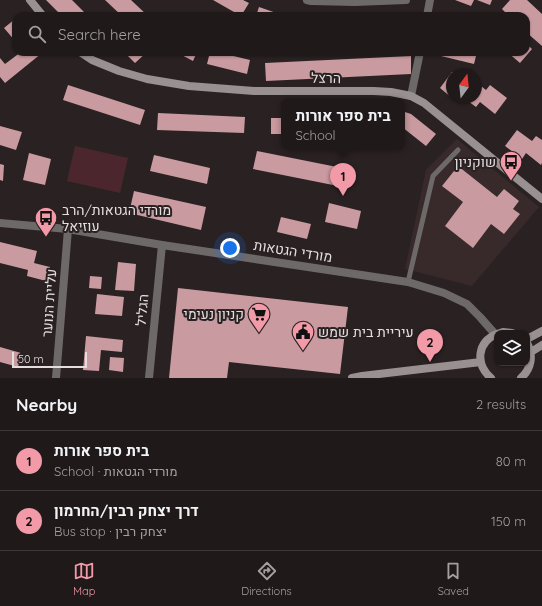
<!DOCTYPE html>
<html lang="en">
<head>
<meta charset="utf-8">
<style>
	body { margin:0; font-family:Quicksand,Heebo,sans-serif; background:#2d2627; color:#f1f3f6 }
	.controls { position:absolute; right:12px; bottom:12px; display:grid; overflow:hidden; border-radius:8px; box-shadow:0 1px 3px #0004 }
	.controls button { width:36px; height:36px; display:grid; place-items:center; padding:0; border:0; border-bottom:1px solid #3d3839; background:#20191a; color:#f1f3f6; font:20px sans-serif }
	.compass { position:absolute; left:446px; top:68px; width:36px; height:36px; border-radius:50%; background:#20191a; box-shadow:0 1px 3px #0004; rotate:15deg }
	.scale { position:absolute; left:12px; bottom:10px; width:75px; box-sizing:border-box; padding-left:4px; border:2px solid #e4dede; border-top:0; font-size:11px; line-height:14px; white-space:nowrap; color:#e4dede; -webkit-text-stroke:3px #2a2122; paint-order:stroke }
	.you { position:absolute; left:230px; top:248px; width:14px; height:14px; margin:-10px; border:3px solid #fff; border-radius:50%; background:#1a73e8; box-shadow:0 0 0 6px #1a73e833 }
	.badge { display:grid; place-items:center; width:26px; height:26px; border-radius:50%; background:#f39aa9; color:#111; font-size:13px; font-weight:700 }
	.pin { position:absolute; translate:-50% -33px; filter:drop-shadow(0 1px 2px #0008) }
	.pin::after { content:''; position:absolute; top:21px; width:14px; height:12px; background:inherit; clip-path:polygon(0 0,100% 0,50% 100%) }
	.popup { position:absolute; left:281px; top:98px; width:124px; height:52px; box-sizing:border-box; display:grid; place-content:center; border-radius:8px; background:#20191a; filter:drop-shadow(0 1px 3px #0005); font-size:13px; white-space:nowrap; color:#a2a0a2 }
	.popup b { font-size:15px; color:#f1f3f6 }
	.popup::after { content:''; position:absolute; left:50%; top:100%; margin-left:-8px; border:8px solid transparent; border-top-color:#20191a }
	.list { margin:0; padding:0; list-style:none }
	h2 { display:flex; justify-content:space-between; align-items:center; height:52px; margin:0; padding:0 16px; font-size:17px }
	h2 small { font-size:13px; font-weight:400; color:#a2a0a2 }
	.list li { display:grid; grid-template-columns:26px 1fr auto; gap:12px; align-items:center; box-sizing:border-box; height:60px; padding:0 16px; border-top:1px solid #3d3839 }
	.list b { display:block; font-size:15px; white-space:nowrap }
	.list p { margin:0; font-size:13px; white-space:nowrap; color:#a2a0a2 }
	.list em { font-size:13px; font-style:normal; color:#a2a0a2 }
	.icon { flex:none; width:22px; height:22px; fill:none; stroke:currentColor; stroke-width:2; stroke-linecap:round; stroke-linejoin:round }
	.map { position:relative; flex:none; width:542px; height:378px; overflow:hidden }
	.search { position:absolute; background:#20191a; box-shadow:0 1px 3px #0004; left:12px; right:12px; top:12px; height:44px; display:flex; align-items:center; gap:10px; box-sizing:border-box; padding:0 14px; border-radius:12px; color:#a2a0a2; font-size:15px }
	.sheet { height:172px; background:#20191a }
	nav { display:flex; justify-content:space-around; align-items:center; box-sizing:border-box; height:56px; border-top:1px solid #3d3839; background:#20191a; font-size:11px; color:#a2a0a2 }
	nav a { display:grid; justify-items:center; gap:2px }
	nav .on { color:#f39aa9 }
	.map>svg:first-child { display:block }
	.built { fill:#38292b }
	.green { fill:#4b272d }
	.building { fill:#c99aa0 }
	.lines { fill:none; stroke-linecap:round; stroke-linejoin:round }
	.lane { stroke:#6e6969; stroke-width:5 }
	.street { stroke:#6e6969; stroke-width:8 }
	.secondary { stroke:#989091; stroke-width:8 }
	.labels { text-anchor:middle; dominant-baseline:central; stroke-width:4; stroke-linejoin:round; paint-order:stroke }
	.street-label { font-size:14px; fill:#e4dede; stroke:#2a2122 }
	.poi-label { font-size:14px; fill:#e4dede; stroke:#2a2122; text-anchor:end }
</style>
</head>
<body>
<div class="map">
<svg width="542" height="378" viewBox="0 0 542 378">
	<rect width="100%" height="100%" fill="#2a2122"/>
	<path class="built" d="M457,139L539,207L472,286L405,269L426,170Z"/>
	<path class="green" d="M75,146L128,158L120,193L67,181Z"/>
	<path class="building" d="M46,0H72L88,16H62Z
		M105,0H131L148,16H122Z
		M213,0H243L249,3L241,16Z
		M455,0H474L471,6Z
		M477,0H492L490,5Z
		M510,0H527L542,14V46L526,32V16H509L502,9Z
		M259,7L285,16H256Z
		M15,19L16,20V42L4,28Z
		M526,43L532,49L520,63L507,52H526Z
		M21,52H42V53L5,83L0,77V58L5,64Z
		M124,52H145L146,53L135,63Z
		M176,52H197L193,61Z
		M210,52H217L250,60L247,74L207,64Z
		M442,52H477L474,64L441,56Z
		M411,56V74L266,81L265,63Z
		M452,72L455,74H452V98L440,88Z
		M476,82L486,90L490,85L507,98L495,114L480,102L476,107L464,98H476Z
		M68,85L145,110L140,125L63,100Z
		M402,111L411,114L436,134L426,146L402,127Z
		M158,113L245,117L244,133L157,130Z
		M271,118H284V134H271Z
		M0,126L22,132L16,150L0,145Z
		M517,130L532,141L536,136L542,140V163L541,165L526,153L522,159L505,146Z
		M257,151L352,170L348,188L253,169Z
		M29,153L51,159L45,185L23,180Z
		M154,155L210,168L207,184L150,171Z
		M0,164L4,165L3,181L0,180Z
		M458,166L497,197L504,189L519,201L513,209L520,214L504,234L491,224L473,248L445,226L463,202L442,186Z
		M134,191L206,207L201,230L129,213Z
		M329,203L361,211L357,229L325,222Z
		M281,217L311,224L307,239L277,232Z
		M0,242L37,251L34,263L50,267L46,281L27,276L28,270L0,263Z
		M118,262L136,264L134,291L115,290Z
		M90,276L102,277L101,289L89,288Z
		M178,288L348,307L340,374L229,362L227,378H169Z
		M97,294L124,297L122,316L95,314Z
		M86,336L123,340L122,352L101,350L99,371L83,370Z
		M0,347L21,353L18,367L0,362Z
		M110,357L124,358L123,372L109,370Z"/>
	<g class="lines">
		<path class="lane" d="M408,282L433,176L458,150"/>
		<path class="street" d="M307,0L311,1L355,2L406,0
			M427,16L430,0
			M411,96L420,52
			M0,223L68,229L162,245L408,282L444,293L467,304L480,317L495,334
			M56,378L68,229
			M149,378L162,245"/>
		<path class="secondary" d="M30,0L43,16
			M80,52L92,60L119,71L147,79L189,86L254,91H374L391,92L411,96L424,103L542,199
			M500,333L503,332L512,333
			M527,339L542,331
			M531,352L542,345
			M352,378L362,376L481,362
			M491,378C475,364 477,342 497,334
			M521,378C531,369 534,356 527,343"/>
	</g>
	<defs>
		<g id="bus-pin" transform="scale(1.15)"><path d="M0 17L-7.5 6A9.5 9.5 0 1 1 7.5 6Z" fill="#f39aa9" stroke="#2a2122"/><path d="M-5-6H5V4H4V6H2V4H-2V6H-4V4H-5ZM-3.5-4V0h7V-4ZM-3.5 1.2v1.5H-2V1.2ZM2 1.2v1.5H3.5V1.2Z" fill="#111"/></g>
		<g id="supermarket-pin" transform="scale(1.15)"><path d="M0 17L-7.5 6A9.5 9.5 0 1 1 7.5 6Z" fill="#f39aa9" stroke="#2a2122"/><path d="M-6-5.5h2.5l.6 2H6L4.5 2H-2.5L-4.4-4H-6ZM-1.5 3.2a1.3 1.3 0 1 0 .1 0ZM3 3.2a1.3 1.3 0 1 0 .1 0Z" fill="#111"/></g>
		<g id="civic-pin" transform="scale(1.15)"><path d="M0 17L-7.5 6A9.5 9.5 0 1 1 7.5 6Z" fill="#f39aa9" stroke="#2a2122"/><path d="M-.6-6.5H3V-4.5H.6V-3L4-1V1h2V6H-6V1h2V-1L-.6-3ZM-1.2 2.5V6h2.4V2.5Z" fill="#111"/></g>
	</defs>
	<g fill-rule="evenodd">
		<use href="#bus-pin" x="511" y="162"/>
		<use href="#bus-pin" x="46" y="218"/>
		<use href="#supermarket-pin" x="259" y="314"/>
		<use href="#civic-pin" x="303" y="332"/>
	</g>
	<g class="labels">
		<g class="street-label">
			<text transform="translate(326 78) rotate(1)">הרצל</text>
			<text transform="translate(293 251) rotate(9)">מורדי הגטאות</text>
			<text transform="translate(49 303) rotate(-86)">עליית הנוער</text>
			<text transform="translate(142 310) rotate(-85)">הגליל</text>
		</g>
		<g class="poi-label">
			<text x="496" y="162">שוקניון</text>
			<text x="62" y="210" text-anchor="start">מורדי הגטאות/הרב<tspan x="62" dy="16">עוזיאל</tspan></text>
			<text x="244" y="314">קניון נעימי</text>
			<text x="318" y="332" text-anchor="start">עיריית בית שמש</text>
		</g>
	</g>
</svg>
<div class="controls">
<button><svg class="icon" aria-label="layers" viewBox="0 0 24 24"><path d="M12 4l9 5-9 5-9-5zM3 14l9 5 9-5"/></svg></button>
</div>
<svg class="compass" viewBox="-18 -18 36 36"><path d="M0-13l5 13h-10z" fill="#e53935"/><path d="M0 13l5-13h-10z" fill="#a2a0a2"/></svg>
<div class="scale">50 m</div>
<div class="you"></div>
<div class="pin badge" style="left:343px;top:196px">1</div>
<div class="popup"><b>בית ספר אורות</b>School</div>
<div class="pin badge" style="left:430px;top:362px">2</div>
<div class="search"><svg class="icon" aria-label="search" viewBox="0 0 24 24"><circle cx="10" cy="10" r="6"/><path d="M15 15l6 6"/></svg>Search here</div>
</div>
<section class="sheet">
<h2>Nearby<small>2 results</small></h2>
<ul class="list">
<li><span class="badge">1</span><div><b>בית ספר אורות</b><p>School · מורדי הגטאות</p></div><em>80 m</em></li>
<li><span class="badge">2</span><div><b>דרך יצחק רבין/החרמון</b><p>Bus stop · יצחק רבין</p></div><em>150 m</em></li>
</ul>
</section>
<nav>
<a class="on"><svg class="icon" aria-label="map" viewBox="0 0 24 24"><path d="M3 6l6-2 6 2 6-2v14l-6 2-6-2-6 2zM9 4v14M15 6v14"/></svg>Map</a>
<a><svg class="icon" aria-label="directions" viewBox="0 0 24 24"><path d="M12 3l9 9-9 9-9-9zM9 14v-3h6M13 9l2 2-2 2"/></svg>Directions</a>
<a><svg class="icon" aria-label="saved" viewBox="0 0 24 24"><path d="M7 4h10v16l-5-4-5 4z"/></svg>Saved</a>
</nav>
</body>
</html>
